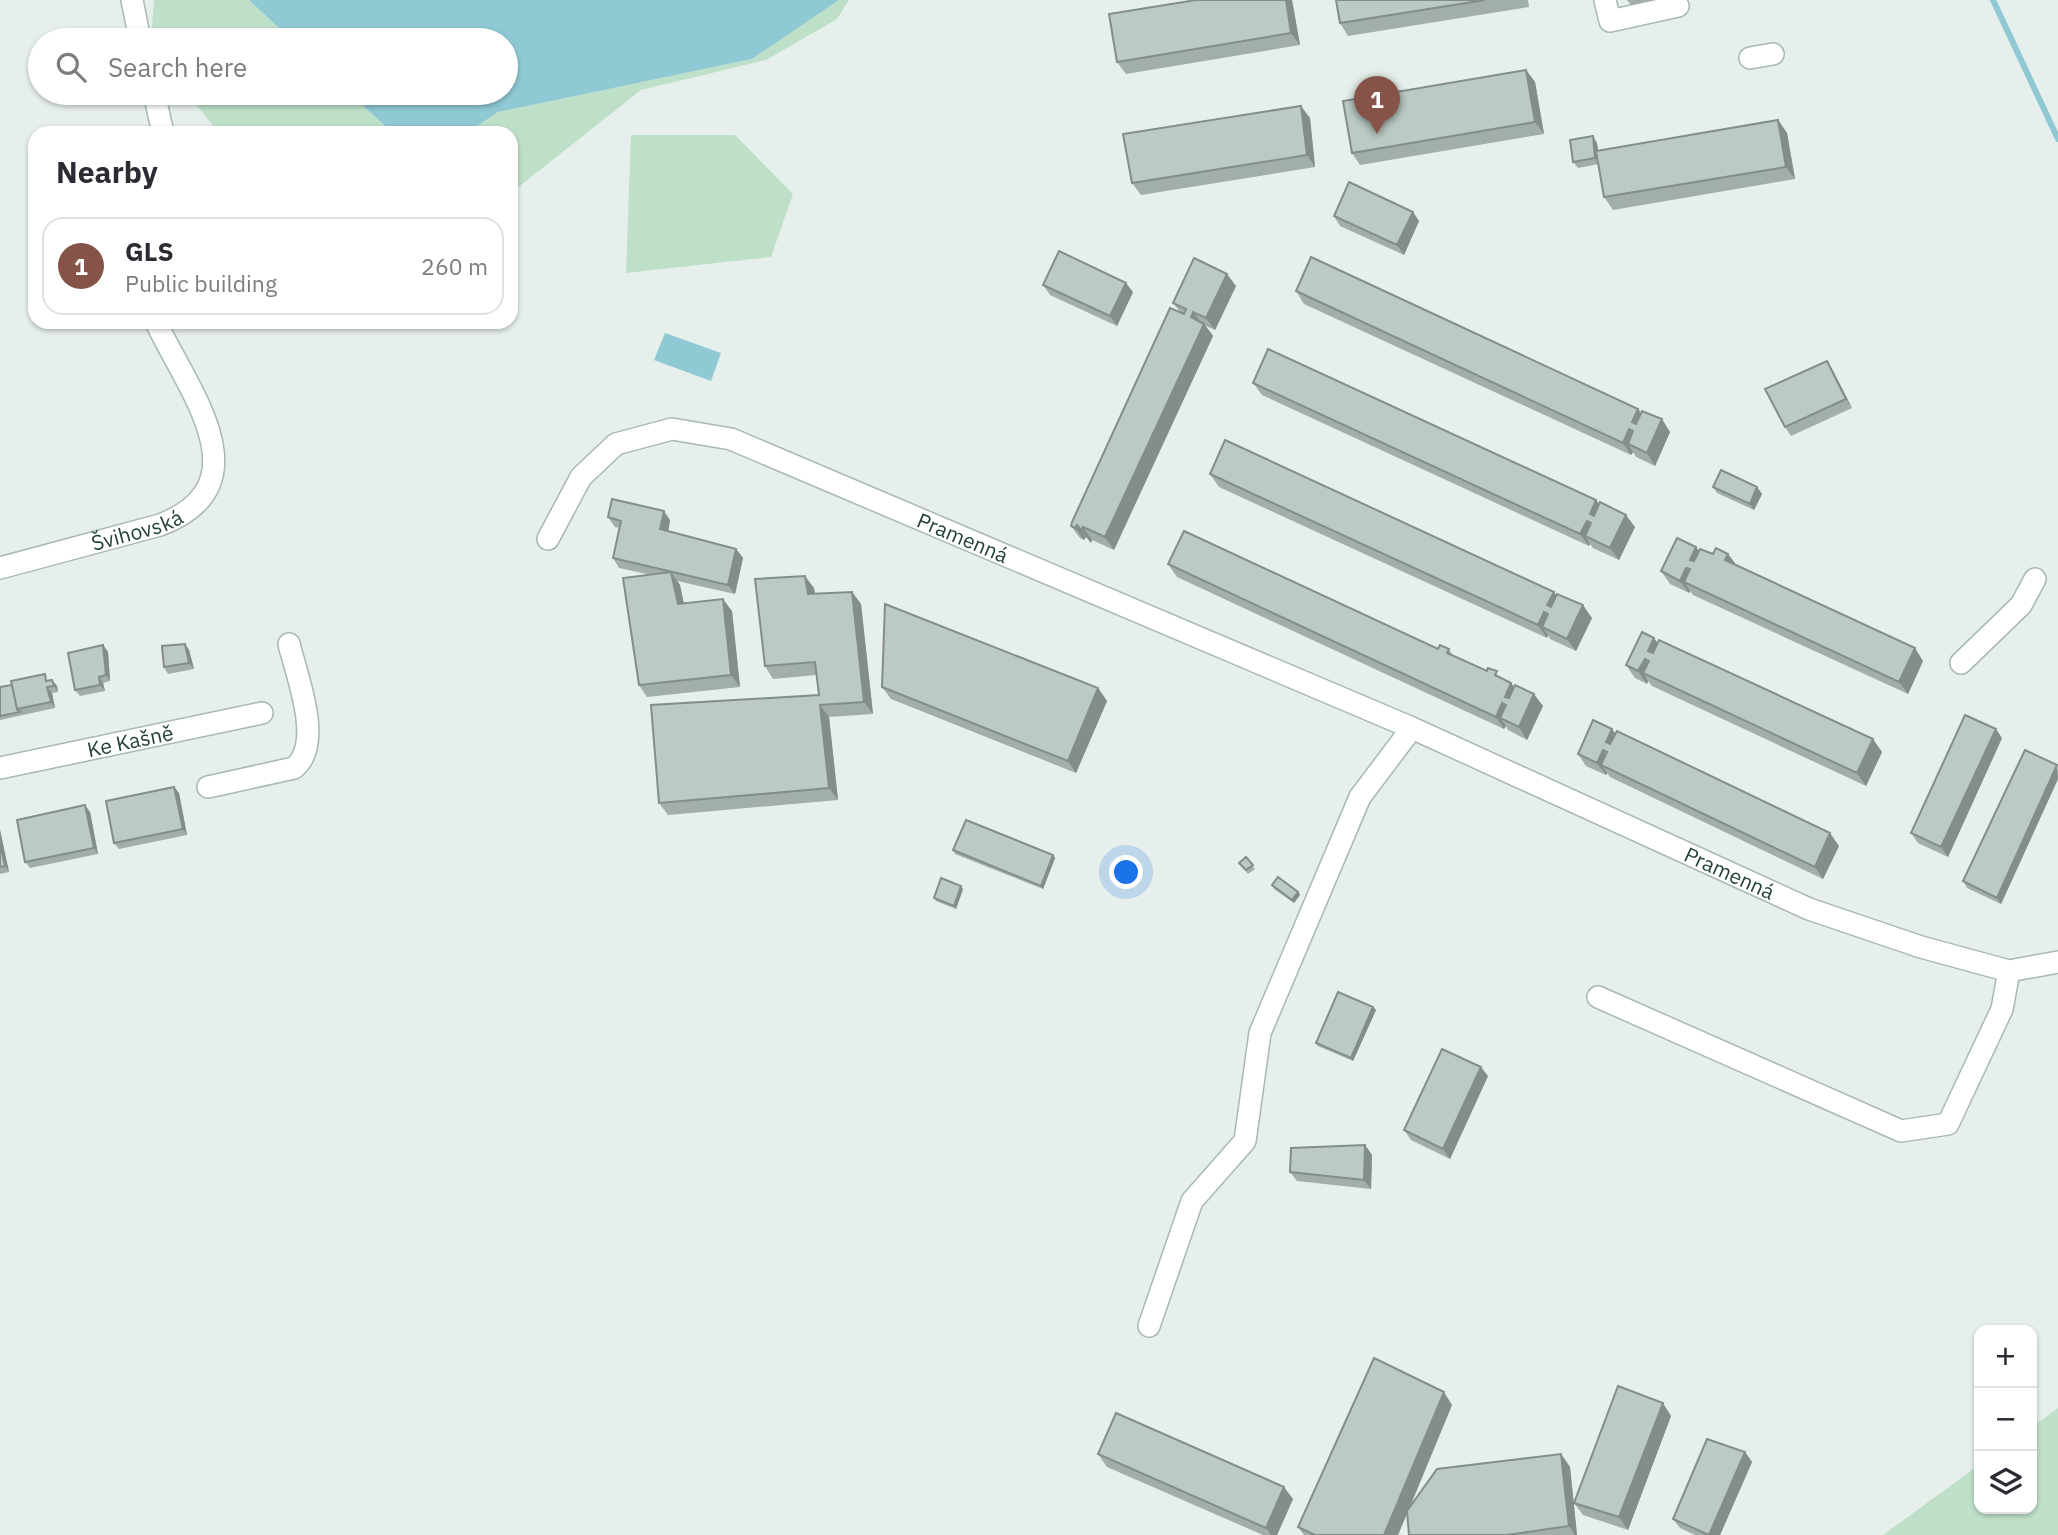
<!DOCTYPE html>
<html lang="en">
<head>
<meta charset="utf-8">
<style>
	body { margin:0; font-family:"IBM Plex Sans",sans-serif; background:#f2f2f3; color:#2b2b33 }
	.controls { position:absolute; right:21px; bottom:21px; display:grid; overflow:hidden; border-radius:14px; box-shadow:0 2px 5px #0004 }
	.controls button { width:63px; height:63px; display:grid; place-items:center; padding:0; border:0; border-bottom:2px solid #e1e1e2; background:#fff; color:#2b2b33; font:35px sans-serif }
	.you { position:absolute; left:1127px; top:873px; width:24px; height:24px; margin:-18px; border:5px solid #fff; border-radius:50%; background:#1a73e8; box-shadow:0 0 0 10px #1a73e833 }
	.badge { display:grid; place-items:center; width:46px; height:46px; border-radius:50%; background:#855347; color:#fff; font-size:23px; font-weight:700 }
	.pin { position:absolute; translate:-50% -58px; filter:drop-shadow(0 2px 4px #0008) }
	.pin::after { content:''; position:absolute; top:37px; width:24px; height:21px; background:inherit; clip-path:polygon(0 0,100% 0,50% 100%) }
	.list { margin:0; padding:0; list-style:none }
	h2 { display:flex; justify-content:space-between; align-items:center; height:91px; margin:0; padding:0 28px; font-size:30px }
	h2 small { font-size:23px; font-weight:400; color:#7c7c81 }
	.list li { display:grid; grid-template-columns:46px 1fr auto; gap:21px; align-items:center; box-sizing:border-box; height:98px; margin:0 14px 14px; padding:0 14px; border:2px solid #e1e1e2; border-radius:21px }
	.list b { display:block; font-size:26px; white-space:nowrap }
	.list p { margin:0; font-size:23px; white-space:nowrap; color:#7c7c81 }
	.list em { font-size:23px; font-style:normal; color:#7c7c81 }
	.icon { flex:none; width:38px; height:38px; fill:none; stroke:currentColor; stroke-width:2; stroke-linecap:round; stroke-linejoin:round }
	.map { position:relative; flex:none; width:2058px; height:1535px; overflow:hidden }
	.search { position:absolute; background:#fff; box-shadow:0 2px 5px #0004; left:28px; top:28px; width:490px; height:77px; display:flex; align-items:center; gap:18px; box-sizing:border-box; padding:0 24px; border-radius:38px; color:#7c7c81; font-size:26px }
	.panel { position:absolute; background:#fff; box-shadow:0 2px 5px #0004; left:28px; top:126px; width:490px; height:203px; border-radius:21px }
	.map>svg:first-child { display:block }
	.green { fill:#bfe0c8 }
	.water { fill:#8ec9d4 }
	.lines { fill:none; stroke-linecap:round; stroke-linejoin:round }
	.stream { stroke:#8ec9d4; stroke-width:6 }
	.minor-casing { stroke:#a8b8b2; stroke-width:24 }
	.minor { stroke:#fff; stroke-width:21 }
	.wall { fill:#a1aea9 }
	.shaded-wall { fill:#838d89 }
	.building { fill:#bbcac4; stroke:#838d89; stroke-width:2 }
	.labels { text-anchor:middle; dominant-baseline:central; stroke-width:7; stroke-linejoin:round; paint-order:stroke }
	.street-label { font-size:21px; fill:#24423a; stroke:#f7fbf9 }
</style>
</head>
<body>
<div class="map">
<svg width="2058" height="1535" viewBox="0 0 2058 1535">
	<rect width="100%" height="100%" fill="#e6efeb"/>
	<path class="green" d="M154,0H249L292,40H151Z
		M839,0H849L837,19L766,60L641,90L511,193V133H467L498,112L752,59Z
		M187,93H349L393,133H219Z
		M631,135H735L793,194L771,257L626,273Z
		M2058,1408V1535H1883L1979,1465V1509H2032V1427Z"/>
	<path class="water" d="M249,0H839L752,59L498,112L467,133H393L349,93H506V40H292Z
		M665,333L721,353L711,381L654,360Z"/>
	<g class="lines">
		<path class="stream" d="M1993,0L2058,139"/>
		<g class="minor-casing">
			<g id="minor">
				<path d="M132,0L140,40"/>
				<path d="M1605,0L1610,21L1678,6"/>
				<path d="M1750,58L1773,54"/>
				<path d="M154,93L163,133"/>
				<path id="s1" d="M548,539L581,477L616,444L672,429L731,439L1412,728L1809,909L1921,947L2009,971L2058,962"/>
				<path id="s2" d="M0,568L160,525C267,484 186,388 156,322"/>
				<path d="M1961,663L2021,605L2035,579"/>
				<path id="s3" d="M0,768L262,713"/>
				<path d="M208,787L294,768C324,744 297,677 289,644"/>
				<path d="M1598,997L1901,1131L1948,1124L2002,1009L2009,971"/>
				<path d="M1149,1326L1192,1201L1245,1141L1260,1033L1360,797L1412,728"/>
			</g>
		</g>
		<use href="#minor" class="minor"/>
	</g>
	<path class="wall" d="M1292,0L1300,45L1126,74L1117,62Z
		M1336,0H1528L1529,7L1348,36L1340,23Z
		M1627,0H1656L1631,5Z
		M1526,70L1535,82L1544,134L1360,165L1352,153Z
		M1310,118L1315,167L1141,195L1132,183Z
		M1778,120L1787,133L1795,179L1613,210L1604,197L1599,164L1578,168L1573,162L1597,143L1598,151Z
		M1413,212L1419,221L1404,255L1340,226L1334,216Z
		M1043,285L1133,292L1117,326L1050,295Z
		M1236,286L1215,330L1206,326L1213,336L1114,550L1092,540L1091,543L1086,537L1084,540L1080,538L1071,526L1180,312L1173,303Z
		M1296,291L1638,409L1641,413L1670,432L1655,466L1636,457L1633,452L1631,455L1304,304Z
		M1833,371L1852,408L1791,436L1785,427Z
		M1253,383L1635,527L1619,560L1593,548L1590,544L1589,546L1262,395Z
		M1210,474L1554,592L1556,596L1592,618L1576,651L1550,639L1548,635L1547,638L1219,487Z
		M1713,487H1757L1762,494L1754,510L1717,493Z
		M608,517L670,520L668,531L736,549L743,558L735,594L677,581L680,585L684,603L732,611L740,687L647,697L639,685L651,575L619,568L613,558L620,528L615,527Z
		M1696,547L1699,551L1713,554H1728L1736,565L1923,661L1908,694L1693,595L1690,591L1689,593L1670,584L1661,571Z
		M1168,564L1438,649H1449L1453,656L1511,683L1514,687L1543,706L1527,740L1508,730L1506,726L1504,729L1177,577Z
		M814,588L815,594L852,592L861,604L873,714L829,717L838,800L668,815L659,803L819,695L816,675L773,679L765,666Z
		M1654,638L1657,643L1882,752L1866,786L1652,686L1648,681L1647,684L1635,678L1626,665Z
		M185,644L189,650L194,669L168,674L164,667Z
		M103,645L108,652L110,681L103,683L105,691L80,696L75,690Z
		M52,680L57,686L58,692L52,693L55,708L0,720V687Z
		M882,687L1098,688L1107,701L1076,773L891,699Z
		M1612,729L1615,733L1839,846L1823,879L1610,777L1607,773L1606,775L1586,766L1578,754Z
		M2002,738L1948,857L1918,843L1911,833Z
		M2057,765L2058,779L2001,904L1967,888L1963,881Z
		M174,787L179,793L187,835L119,849L114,843Z
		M90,812L98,854L30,868L25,862Z
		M0,830L9,872L0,874Z
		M953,850L1053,855L1055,858L1043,889L955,854Z
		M1246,857L1255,869L1248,874L1239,863Z
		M1272,885L1298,892L1300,895L1294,903L1274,889Z
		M963,889L956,909L936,901L934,898Z
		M1373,1007L1376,1010L1353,1061L1318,1046L1316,1043Z
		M1488,1076L1450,1159L1411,1140L1404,1130Z
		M1365,1145L1372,1155L1371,1189L1297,1181L1290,1172Z
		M1452,1405L1410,1507L1561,1454L1570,1467L1577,1535H1409L1407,1514L1398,1535H1304L1298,1527Z
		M1671,1416L1628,1530L1583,1515L1574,1503Z
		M1745,1452L1752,1462L1720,1535H1695L1680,1528L1673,1519Z
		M1098,1454L1293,1499L1277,1535H1263L1107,1467Z"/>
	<path class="shaded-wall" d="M1286,0H1292L1300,45L1291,33Z
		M1526,70L1535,82L1544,134L1535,122Z
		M1301,106L1310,118L1315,167L1307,155Z
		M1778,120L1787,133L1795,179L1786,167Z
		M1593,136L1597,143L1600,164L1595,158Z
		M1413,212L1419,221L1404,255L1397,245Z
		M1227,274L1236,286L1215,330L1206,318Z
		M1126,283L1133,292L1117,326L1110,316Z
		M1193,312L1202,324L1191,317Z
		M1204,324L1213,336L1114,550L1105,537Z
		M1827,361L1833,371L1852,408L1846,399Z
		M1638,409L1647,421L1641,435L1632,422Z
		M1662,419L1670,432L1655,466L1647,453Z
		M1629,429L1638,441L1628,444L1633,452L1631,455L1623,443Z
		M1757,487L1762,494L1754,510L1750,504Z
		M1596,500L1605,512L1599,526L1590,514Z
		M664,511L670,520L667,539L660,529Z
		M1626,515L1635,527L1619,560L1610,548Z
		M1587,521L1595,533L1585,536L1590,544L1589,546L1580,534Z
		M1077,525L1086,537L1084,540L1075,528Z
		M1083,527L1092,540L1091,543L1082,531Z
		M1696,547L1705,560L1699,572L1690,560Z
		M736,549L743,558L735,594L728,585Z
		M1728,554L1737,566L1725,560Z
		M1686,568L1695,580L1684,582L1690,591L1689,593L1680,581Z
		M671,572L680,585L686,616L678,604Z
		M805,576L814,588L817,607L808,594Z
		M852,592L861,604L873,714L864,702Z
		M1554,592L1562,604L1556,617L1547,605Z
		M723,599L732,611L740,687L731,675Z
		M1583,605L1592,618L1576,651L1567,639Z
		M1544,612L1553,624L1542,627L1548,635L1547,638L1538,625Z
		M1654,638L1663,650L1657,663L1648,651Z
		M185,644L189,650L194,669L189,663Z
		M103,645L108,652L110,681L106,675Z
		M1915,648L1923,661L1908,694L1899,682Z
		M1645,659L1653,671L1643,673L1648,681L1647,684L1638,671Z
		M99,677L103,683L105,691L100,685Z
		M52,680L57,686L58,692L54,686Z
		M1511,683L1520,695L1513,709L1505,697Z
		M47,687L52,693L55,708L51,702Z
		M1098,688L1107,701L1076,773L1068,761Z
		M1534,694L1543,706L1527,740L1519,727Z
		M1502,703L1511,715L1500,718L1506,726L1504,729L1496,717Z
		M820,705L829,717L838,800L829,788Z
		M1612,729L1621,742L1615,755L1606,742Z
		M1996,729L2002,738L1948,857L1941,847Z
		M1873,739L1882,752L1866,786L1857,773Z
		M1603,750L1611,763L1601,765L1607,773L1606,775L1597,763Z
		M2057,765L2058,779L2001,904L1997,898Z
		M174,787L179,793L187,835L183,829Z
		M85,805L90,812L98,854L94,848Z
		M0,830L9,872L5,866L0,843Z
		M1830,833L1839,846L1823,879L1815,867Z
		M1053,855L1055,858L1043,889L1041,886Z
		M961,886L963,889L956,909L954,906Z
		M1298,892L1300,895L1294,903L1292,900Z
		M1373,1007L1376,1010L1353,1061L1351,1058Z
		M1481,1067L1488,1076L1450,1159L1443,1149Z
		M1365,1145L1372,1155L1371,1189L1364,1180Z
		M1444,1392L1452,1405L1398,1535H1384Z
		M1663,1403L1671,1416L1628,1530L1619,1517Z
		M1745,1452L1752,1462L1720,1535H1709Z
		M1561,1454L1570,1467L1577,1535H1575L1569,1526Z
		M1284,1487L1293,1499L1277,1535H1271L1266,1528Z"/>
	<path class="building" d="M1196,0H1286L1291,33L1117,62L1109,14Z
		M1336,0H1485L1340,23Z
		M1526,70L1535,122L1352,153L1343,101Z
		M1301,106L1307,155L1132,183L1123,134Z
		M1778,120L1786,167L1604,197L1596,151Z
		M1593,136L1595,158L1573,162L1570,140Z
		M1349,182L1413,212L1397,245L1334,216Z
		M1059,251L1126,283L1110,316L1043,285Z
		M1311,257L1638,409L1632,422L1636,424L1642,411L1662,419L1647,453L1628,444L1633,431L1629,429L1623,443L1296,291Z
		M1194,258L1227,274L1206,318L1193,312L1191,317L1204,324L1105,537L1083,527L1082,531L1077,525L1075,528L1071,526L1072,522L1170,308L1184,314L1186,309L1173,303Z
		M1268,349L1596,500L1590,514L1594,516L1600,502L1626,515L1610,548L1585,536L1591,523L1587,521L1580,534L1253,383Z
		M1827,361L1846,399L1785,427L1765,389Z
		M1225,440L1554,592L1547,605L1551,607L1557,594L1583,605L1567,639L1542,627L1548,614L1544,612L1538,625L1210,474Z
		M1721,470L1757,487L1750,504L1713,487Z
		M612,499L664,511L660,529L736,549L728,585L613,558L621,521L608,517Z
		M1184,531L1438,649L1440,645L1449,649L1447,653L1487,671L1488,668L1497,671L1495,675L1511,683L1505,697L1509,698L1515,685L1534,694L1519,727L1500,718L1506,705L1502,703L1496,717L1168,564Z
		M1677,538L1696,547L1690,560L1694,561L1700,549L1713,554L1716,548L1728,554L1725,560L1915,648L1899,682L1684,582L1690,569L1686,568L1680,581L1661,571Z
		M671,572L678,604L723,599L731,675L639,685L623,578Z
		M805,576L808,594L852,592L864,702L820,705L829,788L659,803L651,705L819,695L815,662L765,666L755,579Z
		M885,604L1098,688L1068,761L882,687Z
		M1642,632L1654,638L1648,651L1653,653L1659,640L1873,739L1857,773L1643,673L1649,661L1645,659L1638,671L1626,665Z
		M185,644L189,663L164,667L162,646Z
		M103,645L106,675L99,677L100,685L75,690L68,653Z
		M45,674L46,681L52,680L54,686L47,687L51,702L17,709L11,681Z
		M12,685L17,709L20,712L0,716V687Z
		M1965,715L1996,729L1941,847L1911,833Z
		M1593,720L1612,729L1606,742L1610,744L1617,731L1830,833L1815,867L1601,765L1607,752L1603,750L1597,763L1578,754Z
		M2025,750L2057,765L1997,898L1963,881Z
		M174,787L183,829L114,843L106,801Z
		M85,805L94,848L25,862L17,820Z
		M966,820L1053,855L1041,886L953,850Z
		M0,843L5,866L0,867Z
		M1246,857L1253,865L1246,870L1239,863Z
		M1278,877L1298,892L1292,900L1272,885Z
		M941,878L961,886L954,906L934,898Z
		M1338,992L1373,1007L1351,1058L1316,1043Z
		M1442,1049L1481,1067L1443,1149L1404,1130Z
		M1365,1145L1364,1180L1290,1172L1291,1148Z
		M1374,1358L1444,1392L1384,1535H1315L1298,1527Z
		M1618,1386L1663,1403L1619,1517L1574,1503Z
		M1116,1413L1284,1487L1266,1528L1098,1454Z
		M1707,1439L1745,1452L1709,1535L1673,1519Z
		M1561,1454L1569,1526L1507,1535H1409L1407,1511L1437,1469Z"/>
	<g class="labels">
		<g class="street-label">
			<text stroke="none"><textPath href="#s2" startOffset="142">Švihovská</textPath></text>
			<text stroke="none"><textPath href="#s1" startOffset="488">Pramenná</textPath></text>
			<text stroke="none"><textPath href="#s3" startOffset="133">Ke Kašně</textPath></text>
			<text stroke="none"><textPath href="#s1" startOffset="1325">Pramenná</textPath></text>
		</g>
	</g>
</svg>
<div class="controls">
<button>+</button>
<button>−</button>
<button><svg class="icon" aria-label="layers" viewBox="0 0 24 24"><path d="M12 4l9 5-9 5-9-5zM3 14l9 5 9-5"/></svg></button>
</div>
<div class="you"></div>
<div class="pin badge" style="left:1377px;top:134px">1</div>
<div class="search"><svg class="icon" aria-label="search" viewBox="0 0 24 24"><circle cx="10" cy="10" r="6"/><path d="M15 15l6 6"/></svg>Search here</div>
<section class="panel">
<h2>Nearby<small></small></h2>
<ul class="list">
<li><span class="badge">1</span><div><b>GLS</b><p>Public building</p></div><em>260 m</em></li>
</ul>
</section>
</div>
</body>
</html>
